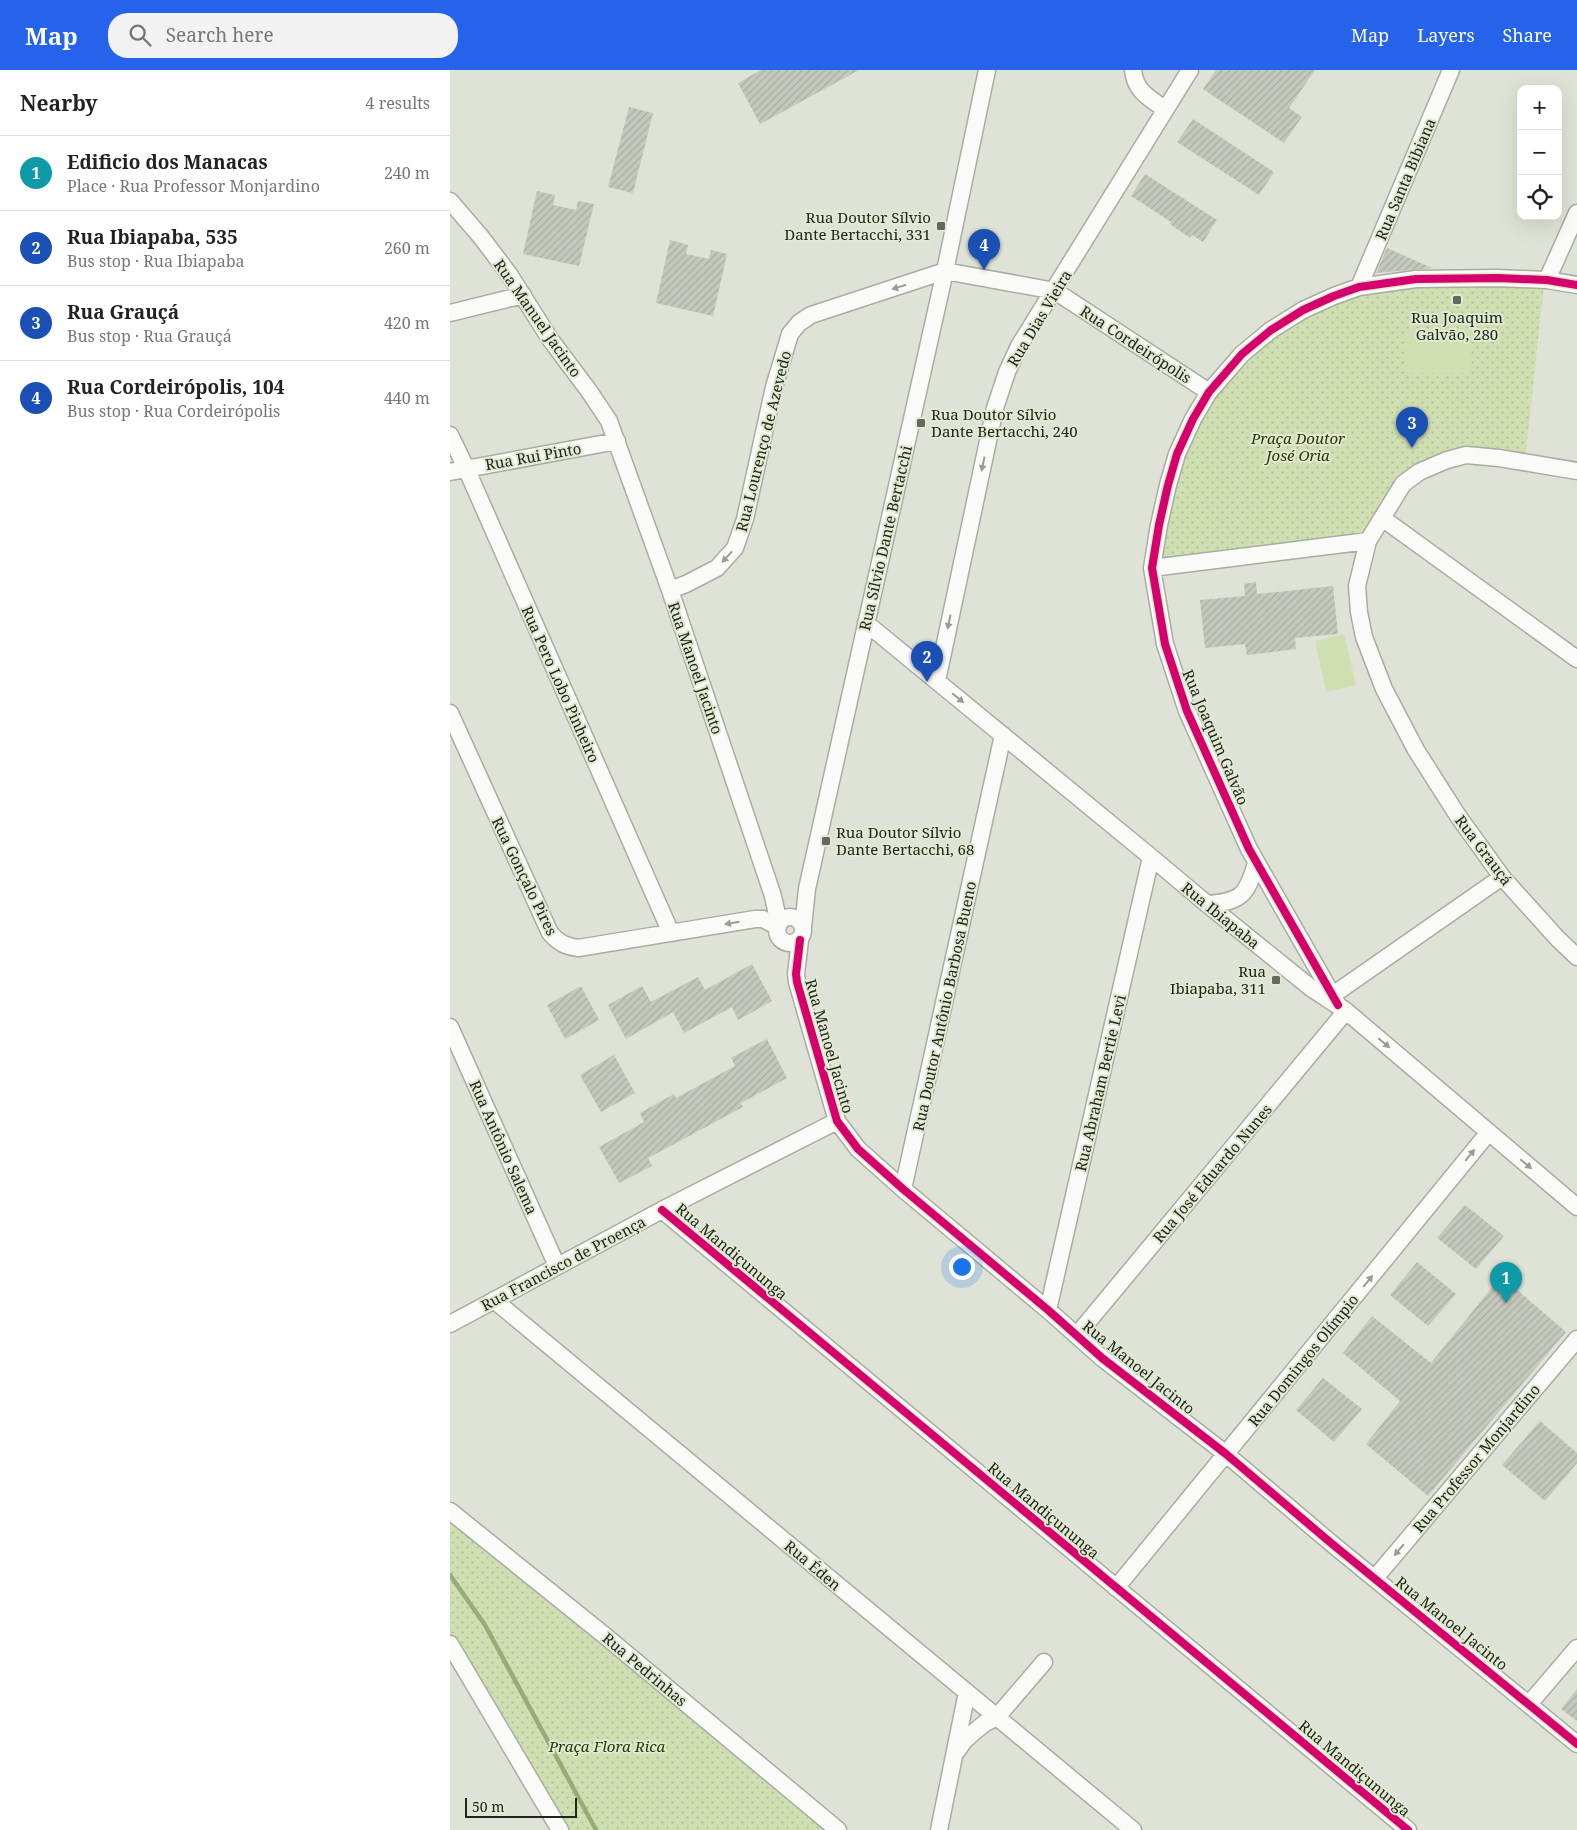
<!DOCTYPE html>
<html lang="en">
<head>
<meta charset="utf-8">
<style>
	body { margin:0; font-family:"Noto Serif",serif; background:#f2f2f2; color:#222 }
	.controls { position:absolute; right:15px; top:15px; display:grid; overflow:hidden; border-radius:10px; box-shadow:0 5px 20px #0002 }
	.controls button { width:45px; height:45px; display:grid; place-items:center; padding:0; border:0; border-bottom:1px solid #e0e0e0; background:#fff; color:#222; font:25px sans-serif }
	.scale { position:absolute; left:15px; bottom:12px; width:112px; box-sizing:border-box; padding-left:5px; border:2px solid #21251c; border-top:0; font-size:14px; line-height:18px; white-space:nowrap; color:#21251c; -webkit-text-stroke:4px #e0e9d1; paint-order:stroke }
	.you { position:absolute; left:511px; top:1196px; width:18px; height:18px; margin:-12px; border:4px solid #fff; border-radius:50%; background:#1a73e8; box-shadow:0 0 0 8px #1a73e833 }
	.badge { display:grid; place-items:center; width:32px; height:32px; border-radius:50%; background:#2563eb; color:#fff; font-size:16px; font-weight:700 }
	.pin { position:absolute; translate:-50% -41px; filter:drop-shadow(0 1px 2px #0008) }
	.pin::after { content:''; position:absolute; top:26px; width:18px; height:15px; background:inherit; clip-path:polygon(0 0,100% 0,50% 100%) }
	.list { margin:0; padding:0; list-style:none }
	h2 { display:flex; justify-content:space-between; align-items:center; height:65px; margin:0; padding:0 20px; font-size:21px }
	h2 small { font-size:16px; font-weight:400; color:#767676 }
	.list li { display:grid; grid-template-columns:32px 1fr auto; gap:15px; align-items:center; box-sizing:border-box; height:75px; padding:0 20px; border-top:1px solid #e0e0e0 }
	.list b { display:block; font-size:19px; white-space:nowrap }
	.list p { margin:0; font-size:16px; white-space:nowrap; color:#767676 }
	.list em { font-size:16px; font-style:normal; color:#767676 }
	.icon { flex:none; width:28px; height:28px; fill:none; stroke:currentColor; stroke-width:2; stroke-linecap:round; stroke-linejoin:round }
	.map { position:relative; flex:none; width:1127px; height:1760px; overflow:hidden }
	header { display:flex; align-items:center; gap:30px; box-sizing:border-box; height:70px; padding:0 25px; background:#2563eb; color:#fff }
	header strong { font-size:24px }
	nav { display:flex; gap:28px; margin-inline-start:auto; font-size:18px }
	.search { width:350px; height:45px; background:#f2f2f2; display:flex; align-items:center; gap:12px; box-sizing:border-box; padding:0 18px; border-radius:20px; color:#767676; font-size:19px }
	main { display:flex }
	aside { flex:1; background:#fff }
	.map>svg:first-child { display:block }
	.green { fill:url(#green-dots) }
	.pitch { fill:#cfdfb1 }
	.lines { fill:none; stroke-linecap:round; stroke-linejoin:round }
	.stream { stroke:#9aac76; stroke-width:4.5 }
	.building { fill:url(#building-hatch) }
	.minor-casing { stroke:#a9aca2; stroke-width:19 }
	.minor { stroke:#fafbf9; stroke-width:16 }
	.cycleway-casing { stroke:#e0e9d1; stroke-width:11 }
	.cycleway { stroke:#d6006c; stroke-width:8 }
	.oneway { fill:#989b96 }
	.poi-dot { fill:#64685d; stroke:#e0e9d1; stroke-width:2 }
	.labels { text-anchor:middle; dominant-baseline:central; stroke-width:4; stroke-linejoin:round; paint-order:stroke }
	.street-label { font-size:15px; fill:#21251c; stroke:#e0e9d1 }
	.poi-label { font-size:15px; fill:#21251c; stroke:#e0e9d1; text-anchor:end }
	.park-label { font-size:15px; font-style:italic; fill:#293700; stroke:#e0e9d1 }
</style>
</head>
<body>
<header>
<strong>Map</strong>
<div class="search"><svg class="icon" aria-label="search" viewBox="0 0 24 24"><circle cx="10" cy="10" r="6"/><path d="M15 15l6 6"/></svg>Search here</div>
<nav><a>Map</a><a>Layers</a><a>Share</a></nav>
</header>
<main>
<aside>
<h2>Nearby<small>4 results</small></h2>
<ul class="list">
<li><span class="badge" style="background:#0f9aa8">1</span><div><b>Edificio dos Manacas</b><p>Place · Rua Professor Monjardino</p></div><em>240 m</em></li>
<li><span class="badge" style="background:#1a4fb4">2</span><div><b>Rua Ibiapaba, 535</b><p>Bus stop · Rua Ibiapaba</p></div><em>260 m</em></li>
<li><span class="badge" style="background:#1a4fb4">3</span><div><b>Rua Grauçá</b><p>Bus stop · Rua Grauçá</p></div><em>420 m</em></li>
<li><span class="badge" style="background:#1a4fb4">4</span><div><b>Rua Cordeirópolis, 104</b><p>Bus stop · Rua Cordeirópolis</p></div><em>440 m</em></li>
</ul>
</aside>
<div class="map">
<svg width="1127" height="1760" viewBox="0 0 1127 1760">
	<defs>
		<pattern id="green-dots" width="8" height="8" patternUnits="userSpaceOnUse" patternTransform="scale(1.25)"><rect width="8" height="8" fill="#cfdfb1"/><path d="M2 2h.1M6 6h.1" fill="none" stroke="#b1bf98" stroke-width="1.8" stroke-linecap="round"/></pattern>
		<pattern id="building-hatch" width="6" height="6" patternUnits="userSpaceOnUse" patternTransform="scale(1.25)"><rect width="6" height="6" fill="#c4c8bd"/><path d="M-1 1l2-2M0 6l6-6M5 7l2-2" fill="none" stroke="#a8aca2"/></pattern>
	</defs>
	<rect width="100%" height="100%" fill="#dfe3d7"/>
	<path class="green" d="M1094,215L1075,391L1050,386L966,401L917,471L703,498L729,383L760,323L833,253L908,219Z
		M0,1441L388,1760H110L0,1574Z"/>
	<path class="pitch" d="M1021,258V303H956V259Z
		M894,564L906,615L876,622L865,571Z"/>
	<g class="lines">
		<path class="stream" d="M0,1505L35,1555L146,1760"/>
	</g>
	<path class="building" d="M311,0H409L310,54L288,13Z
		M766,0H865L839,38L852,47L834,73L753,19Z
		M179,37L203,43L183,123L158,117Z
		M743,49L824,102L809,125L727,72Z
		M695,104L767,150L753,172L742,165L740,168L720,154L721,152L681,126Z
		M87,121L105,125L103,135L126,140L128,131L144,134L129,196L73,184Z
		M220,170L238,175L236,184L259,189L261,180L277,184L263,246L206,233Z
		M937,178L982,198L926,203Z
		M806,512L807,524L883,516L888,564L845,568L846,579L797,585L795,574L755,578L750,530L795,526L794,514Z
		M302,894L322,931L288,950L282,937L234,963L223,942L176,969L158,935L192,916L201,932L248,907L255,920Z
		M131,916L149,950L115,969L97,935Z
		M317,969L337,1008L291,1033L293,1037L198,1088L202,1096L169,1113L149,1077L194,1052L190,1043L224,1024L226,1028L285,996L281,988Z
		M164,985L185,1023L151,1042L130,1005Z
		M1015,1135L1054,1166L1026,1199L987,1168Z
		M967,1192L1006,1224L978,1256L940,1225Z
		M1051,1206L1116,1262L978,1426L916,1374L950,1331L893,1283L922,1246L981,1293Z
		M873,1308L912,1339L884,1372L846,1340Z
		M1090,1351L1127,1383V1393L1095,1431L1052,1395Z
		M1127,1619V1651L1111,1639Z"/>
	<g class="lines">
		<g class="minor-casing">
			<path id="minor" d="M683,0C685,21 699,28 715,39
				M0,131L31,167L59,204L100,269L139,321L159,351L220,520L323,826L329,854
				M1097,210L1127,143
				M909,217L1001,0
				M0,243L73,225
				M0,365L16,398L221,863
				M1127,401L1049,388L1016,385L997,390L969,402L953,414L918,471L907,516L909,542L914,567L934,619L966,680L1008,746L1052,807L1108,869L1127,887
				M0,402L167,371
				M932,448L1127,589
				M702,498L918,471
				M220,520L236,514L267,498L285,478L295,449L324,317L340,264L349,253L361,245L495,201L605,221L759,322
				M416,553L701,787L757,834L861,918L896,941L1127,1137
				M487,611L545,338L557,302L569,276L740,0
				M0,643L100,863C109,873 115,876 128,878L305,849H313L328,857
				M757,834C791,832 797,825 806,793
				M327 860a13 13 0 1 1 26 0a13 13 0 1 1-26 0Z
				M353,857L357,819L495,201L537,0
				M350,870L346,904L347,912L387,1051L408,1079L453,1119L598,1240L652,1288L776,1384L881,1473L1127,1674
				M877,929L1052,807
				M888,935L799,779L737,641L715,574L702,498L709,455L718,415L727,384L743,349L759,322L792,284L821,260L853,240L884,226L909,217L966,209L1048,208L1097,210L1127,215
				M0,957L107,1196
				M453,1119L553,665
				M212,1140L958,1760
				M44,1230L683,1760
				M598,1240L701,787
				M0,1254L212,1140L387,1051
				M627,1265L896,941
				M0,1441L154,1565L388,1760
				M925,1508L1127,1269
				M666,1518L1039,1062
				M0,1574L110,1760
				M1079,1634L1127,1578
				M507,1681L514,1671L524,1662L535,1653L547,1647L594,1592
				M489,1760L517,1622"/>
		</g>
		<use href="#minor" class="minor"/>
		<g class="cycleway-casing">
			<path id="cycleway" d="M350,870L346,904L347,912L387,1051L408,1079L453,1119L598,1240L652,1288L776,1384L881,1473L1127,1674
				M888,935L799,779L737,641L715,574L702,498L709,455L718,415L727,384L743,349L759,322L792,284L821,260L853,240L884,226L909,217L966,209L1048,208L1097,210L1127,215
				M212,1140L958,1760"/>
		</g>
		<use href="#cycleway" class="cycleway"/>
	</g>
	<defs><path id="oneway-solid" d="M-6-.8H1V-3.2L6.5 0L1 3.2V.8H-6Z" transform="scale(1.25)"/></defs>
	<g class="oneway">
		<use href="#oneway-solid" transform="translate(449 217) rotate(162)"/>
		<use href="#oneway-solid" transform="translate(533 394) rotate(102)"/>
		<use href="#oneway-solid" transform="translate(277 487) rotate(132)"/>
		<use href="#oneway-solid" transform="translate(499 552) rotate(102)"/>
		<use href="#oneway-solid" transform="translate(508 628) rotate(39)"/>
		<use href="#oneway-solid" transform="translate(282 853) rotate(171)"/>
		<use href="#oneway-solid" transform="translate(934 973) rotate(40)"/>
		<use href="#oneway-solid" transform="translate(1020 1085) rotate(-51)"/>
		<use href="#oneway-solid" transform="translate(1076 1094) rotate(40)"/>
		<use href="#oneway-solid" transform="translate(918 1211) rotate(-51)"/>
		<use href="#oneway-solid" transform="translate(949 1480) rotate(130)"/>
	</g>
	<g class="poi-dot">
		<rect x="486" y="151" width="10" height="10" rx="2.5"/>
		<rect x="1002" y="225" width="10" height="10" rx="2.5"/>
		<rect x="466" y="348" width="10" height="10" rx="2.5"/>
		<rect x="371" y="766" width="10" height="10" rx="2.5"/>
		<rect x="821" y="905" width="10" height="10" rx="2.5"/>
	</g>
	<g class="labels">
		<g class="street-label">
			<text transform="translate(955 109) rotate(-67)">Rua Santa Bibiana</text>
			<text transform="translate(88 248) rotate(55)">Rua Manuel Jacinto</text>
			<text transform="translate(589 248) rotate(-59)">Rua Dias Vieira</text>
			<text transform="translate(686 274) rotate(33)">Rua Cordeirópolis</text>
			<text transform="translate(313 371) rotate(-76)">Rua Lourenço de Azevedo</text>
			<text transform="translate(83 386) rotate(-10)">Rua Rui Pinto</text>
			<text transform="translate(435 468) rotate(-77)">Rua Sílvio Dante Bertacchi</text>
			<text transform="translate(246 598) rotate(71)">Rua Manoel Jacinto</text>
			<text transform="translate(111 614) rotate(66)">Rua Pero Lobo Pinheiro</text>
			<text transform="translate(766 667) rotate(67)">Rua Joaquim Galvão</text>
			<text transform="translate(1034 780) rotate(53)">Rua Grauçá</text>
			<text transform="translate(75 806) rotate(64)">Rua Gonçalo Pires</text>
			<text transform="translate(771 845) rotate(39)">Rua Ibiapaba</text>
			<text transform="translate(494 936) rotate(-78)">Rua Doutor Antônio Barbosa Bueno</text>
			<text transform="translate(380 976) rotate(74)">Rua Manoel Jacinto</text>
			<text transform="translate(650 1013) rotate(-77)">Rua Abraham Bertie Levi</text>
			<text transform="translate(54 1077) rotate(66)">Rua Antônio Salema</text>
			<text transform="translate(762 1103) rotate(-50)">Rua José Eduardo Nunes</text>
			<text transform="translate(282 1181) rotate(40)">Rua Mandiçununga</text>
			<text transform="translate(113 1193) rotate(-28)">Rua Francisco de Proença</text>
			<text transform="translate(853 1290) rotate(-51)">Rua Domingos Olímpio</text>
			<text transform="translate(689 1297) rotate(39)">Rua Manoel Jacinto</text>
			<text transform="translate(1026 1388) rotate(-50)">Rua Professor Monjardino</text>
			<text transform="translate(594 1440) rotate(40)">Rua Mandiçununga</text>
			<text transform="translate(363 1495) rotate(40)">Rua Éden</text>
			<text transform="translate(1002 1553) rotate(39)">Rua Manoel Jacinto</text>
			<text transform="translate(195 1599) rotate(40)">Rua Pedrinhas</text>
			<text transform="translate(905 1698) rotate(40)">Rua Mandiçununga</text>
		</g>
		<g class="poi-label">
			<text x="481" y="147">Rua Doutor Sílvio<tspan x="481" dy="17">Dante Bertacchi, 331</tspan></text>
			<text x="1007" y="247" text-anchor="middle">Rua Joaquim<tspan x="1007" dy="17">Galvão, 280</tspan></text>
			<text x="481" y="344" text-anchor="start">Rua Doutor Sílvio<tspan x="481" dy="17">Dante Bertacchi, 240</tspan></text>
			<text x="386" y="762" text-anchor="start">Rua Doutor Sílvio<tspan x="386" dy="17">Dante Bertacchi, 68</tspan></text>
			<text x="816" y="901">Rua<tspan x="816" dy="17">Ibiapaba, 311</tspan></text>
		</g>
		<g class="park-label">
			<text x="848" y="368">Praça Doutor<tspan x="848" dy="17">José Oria</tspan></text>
			<text x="157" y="1676">Praça Flora Rica</text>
		</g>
	</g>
</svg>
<div class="controls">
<button>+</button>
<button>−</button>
<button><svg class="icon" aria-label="locate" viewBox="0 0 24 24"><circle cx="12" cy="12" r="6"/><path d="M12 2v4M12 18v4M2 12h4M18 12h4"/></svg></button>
</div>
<div class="scale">50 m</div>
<div class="you"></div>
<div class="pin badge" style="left:1056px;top:1233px;background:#0f9aa8">1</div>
<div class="pin badge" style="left:477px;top:612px;background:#1a4fb4">2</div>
<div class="pin badge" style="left:962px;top:378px;background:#1a4fb4">3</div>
<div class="pin badge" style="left:534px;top:200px;background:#1a4fb4">4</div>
</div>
</main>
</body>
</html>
